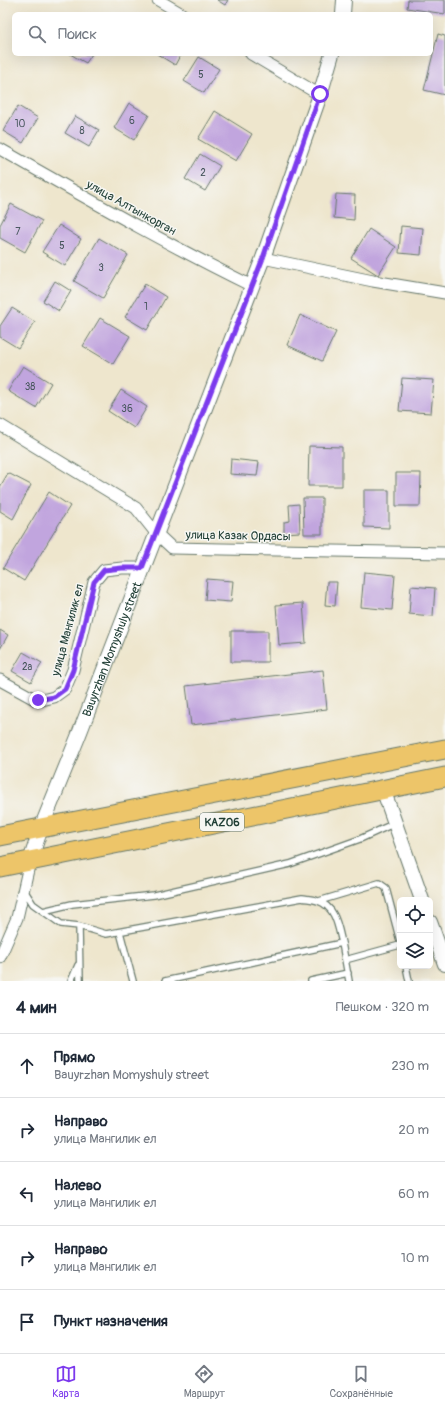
<!DOCTYPE html>
<html lang="ru">
<head>
<meta charset="utf-8">
<style>
	body { margin:0; font-family:Pangolin,sans-serif; background:#f2f2f3; color:#1f2937 }
	.controls { position:absolute; right:12px; bottom:12px; display:grid; overflow:hidden; border-radius:6px; box-shadow:0 4px 16px #0002 }
	.controls button { width:36px; height:36px; display:grid; place-items:center; padding:0; border:0; border-bottom:1px solid #e0e1e3; background:#fff; color:#1f2937; font:20px sans-serif }
	.stop { position:absolute; width:12px; height:12px; margin:-9px; border:3px solid #7c3aed; border-radius:50%; background:#fff }
	.stop.end { background:#7c3aed; border-color:#fff; box-shadow:0 1px 4px #0008 }
	.list { margin:0; padding:0; list-style:none }
	h2 { display:flex; justify-content:space-between; align-items:center; height:52px; margin:0; padding:0 16px; font-size:17px }
	h2 small { font-size:13px; font-weight:400; color:#747a83 }
	.list li { display:grid; grid-template-columns:26px 1fr auto; gap:12px; align-items:center; box-sizing:border-box; height:64px; padding:0 16px; border-top:1px solid #e0e1e3 }
	.list b { display:block; font-size:15px; white-space:nowrap }
	.list p { margin:0; font-size:13px; white-space:nowrap; color:#747a83 }
	.list em { font-size:13px; font-style:normal; color:#747a83 }
	.icon { flex:none; width:22px; height:22px; fill:none; stroke:currentColor; stroke-width:2; stroke-linecap:round; stroke-linejoin:round }
	.map { position:relative; flex:none; width:445px; height:981px; overflow:hidden }
	.search { position:absolute; background:#fff; box-shadow:0 4px 16px #0002; left:12px; right:12px; top:12px; height:44px; display:flex; align-items:center; gap:10px; box-sizing:border-box; padding:0 14px; border-radius:6px; color:#747a83; font-size:15px }
	.sheet { height:372px; background:#fff }
	nav { display:flex; justify-content:space-around; align-items:center; box-sizing:border-box; height:56px; border-top:1px solid #e0e1e3; background:#fff; font-size:11px; color:#747a83 }
	nav a { display:grid; justify-items:center; gap:2px }
	nav .on { color:#7c3aed }
	.map>svg:first-child { display:block }
	.building { fill:#c1a5de }
	.lines { fill:none; stroke-linecap:round; stroke-linejoin:round }
	.service-casing { stroke:#67786a; stroke-width:8 }
	.minor-casing { stroke:#67786a; stroke-width:13 }
	.tertiary-casing { stroke:#67786a; stroke-width:16 }
	.trunk-casing { stroke:#67786a; stroke-width:21 }
	.service { stroke:#fff; stroke-width:5.5 }
	.minor { stroke:#fff; stroke-width:11 }
	.tertiary { stroke:#fff; stroke-width:14 }
	.trunk { stroke:#edc569; stroke-width:19 }
	.route { stroke:#7c3aed; stroke-width:5 }
	.labels { text-anchor:middle; dominant-baseline:central; stroke-width:3; stroke-linejoin:round; paint-order:stroke }
	.number-label { font-size:10px; fill:#48575e }
	.shield { fill:#f6f6f2; stroke:#60746d; stroke-width:1 }
	.shield-label { font-size:11px; font-weight:bold; fill:#1f3d34 }
	.street-label { font-size:12px; fill:#1f3d34; stroke:#f6f6f2 }
</style>
</head>
<body>
<div class="map">
<svg width="445" height="981" viewBox="0 0 445 981">
	<rect width="100%" height="100%" fill="#f6f6f2"/>
	<filter id="ink" filterUnits="userSpaceOnUse"><feTurbulence type="fractalNoise" baseFrequency=".025" numOctaves="2"/><feDisplacementMap in="SourceGraphic" scale="8" xChannelSelector="R" yChannelSelector="G"/><feConvolveMatrix kernelMatrix="1 2 1 2 8 2 1 2 1" color-interpolation-filters="sRGB"/></filter>
	<filter id="wash" filterUnits="userSpaceOnUse"><feTurbulence type="fractalNoise" baseFrequency=".012" numOctaves="4" result="noise"/><feDisplacementMap in="SourceGraphic" scale="16" xChannelSelector="R" yChannelSelector="G"/><feGaussianBlur stdDeviation="0.9" result="paint"/><feColorMatrix in="noise" values="0 0 0 0 0 0 0 0 0 0 0 0 0 0 0 0 0 1.4 0 .05"/><feComposite in="paint" operator="in"/></filter>
	<g filter="url(#wash)">
		<rect width="100%" height="100%" fill="#eee6cd"/>
		<g id="blocks">
			<path class="building" d="M217,0H228L225,5Z
				M408,0H445V14L407,8Z
				M438,34L445,36V95L424,90Z
				M70,54H92L86,63Z
				M157,54H181L175,65Z
				M199,57L219,69L204,93L184,81Z
				M129,103L149,115L134,140L114,128Z
				M18,106L38,118L23,143L3,131Z
				M215,111L252,134L236,161L198,139Z
				M75,116L99,130L89,147L65,133Z
				M200,154L220,166L205,191L185,179Z
				M336,194L355,195L354,220L334,218Z
				M11,204L42,221L25,252L0,238V225Z
				M59,225L81,239L65,266L42,252Z
				M401,226L423,228L421,255L399,253Z
				M369,229L396,247L378,275L351,258Z
				M99,238L128,255L103,298L74,281Z
				M55,281L71,291L59,311L43,301Z
				M145,284L166,297L147,330L125,317Z
				M12,308L35,322L18,348L0,337V326Z
				M300,315L336,332L322,361L287,345Z
				M100,318L130,336L113,364L83,346Z
				M23,366L51,383L36,408L8,391Z
				M402,378L434,380L431,413L399,411Z
				M121,390L147,407L134,428L108,411Z
				M309,446L342,447V486H308Z
				M231,459L259,462L257,476L230,474Z
				M8,473L31,485L13,519L0,511V487Z
				M396,473H421L420,506H396Z
				M364,490H389V528L364,527Z
				M49,492L70,506L24,581L3,568Z
				M303,498H322V534H304Z
				M299,504L300,532L284,533V522L290,521L289,505Z
				M364,572L395,575L392,610L361,607Z
				M207,579L233,581L231,602L205,600Z
				M327,582H337L335,606L325,605Z
				M411,586L435,588L433,616L409,614Z
				M303,603L306,643L279,645L276,605Z
				M0,630L8,635L0,649Z
				M231,631H268V662H231Z
				M23,652L42,663L31,682L12,671Z
				M323,670L327,709L191,725L186,686Z"/>
		</g>
	</g>
	<g filter="url(#ink)">
		<use href="#blocks" fill-opacity="0" stroke="#67786a" stroke-width="1"/>
		<g class="lines">
			<g class="service-casing">
				<path id="service" d="M24,890L33,904L61,924L79,926L106,934L302,898C307,899 313,899 318,901C336,907 338,927 342,943L165,981
					M319,901L379,883L386,888L400,941
					M43,911L72,904L154,895L290,864L360,839L395,823
					M79,926L80,981
					M120,932L133,981
					M342,943L349,981
					M345,960L400,945
					M406,966L409,981
					M71,981L78,965
					M311,981L348,973"/>
			</g>
			<g class="minor-casing">
				<path id="minor" d="M158,0L182,14
					M251,54L320,95
					M0,149C83,196 166,244 252,286
					M263,258L373,281L445,293
					M0,425L136,508L156,533L172,548L445,553
					M0,680L38,701L54,697L65,689L73,670L94,582L104,570L122,568H143
					M0,957L17,918L30,861"/>
			</g>
			<g class="tertiary-casing">
				<g id="tertiary">
					<path d="M343,14L344,0"/>
					<path d="M383,789L422,900"/>
					<path id="s1" d="M30,861L41,828L78,737L263,258L320,95L332,54"/>
					<path d="M430,922L445,964"/>
				</g>
			</g>
			<g class="trunk-casing">
				<path id="trunk" d="M0,836L445,749
					M0,867L445,777"/>
			</g>
			<use href="#service" class="service"/>
			<use href="#minor" class="minor"/>
			<use href="#tertiary" class="tertiary"/>
			<use href="#trunk" class="trunk"/>
		</g>
	</g>
	<g class="lines" filter="url(#ink)">
		<path class="route" d="M38,700L54,697L65,689L73,670L94,582L104,570L122,568H142L263,258L320,94"/>
	</g>
	<g class="labels">
		<g class="number-label">
			<text x="201" y="75">5</text>
			<text x="132" y="121">6</text>
			<text x="20" y="124">10</text>
			<text x="82" y="131">8</text>
			<text x="203" y="173">2</text>
			<text x="18" y="232">7</text>
			<text x="62" y="246">5</text>
			<text x="101" y="268">3</text>
			<text x="146" y="307">1</text>
			<text x="30" y="387">38</text>
			<text x="127" y="409">36</text>
			<text x="27" y="667">2а</text>
		</g>
		<rect class="shield" x="200" y="813" width="44" height="18" rx="3"/>
		<g class="shield-label">
			<text x="222" y="822">KАZ06</text>
		</g>
		<g class="street-label">
			<text transform="translate(131 208) rotate(29)">улица Алтынкорган</text>
			<text transform="translate(238 536) rotate(1)">улица Казак Ордасы</text>
			<text transform="translate(68 630) rotate(-75)">улица Мангилик ел</text>
			<text stroke="none"><textPath href="#s1" startOffset="227">Bauyrzhan Momyshuly street</textPath></text>
		</g>
	</g>
</svg>
<div class="controls">
<button><svg class="icon" aria-label="locate" viewBox="0 0 24 24"><circle cx="12" cy="12" r="6"/><path d="M12 2v4M12 18v4M2 12h4M18 12h4"/></svg></button>
<button><svg class="icon" aria-label="layers" viewBox="0 0 24 24"><path d="M12 4l9 5-9 5-9-5zM3 14l9 5 9-5"/></svg></button>
</div>
<div class="stop" style="left:320px;top:94px"></div>
<div class="stop end" style="left:38px;top:700px"></div>
<div class="search"><svg class="icon" aria-label="search" viewBox="0 0 24 24"><circle cx="10" cy="10" r="6"/><path d="M15 15l6 6"/></svg>Поиск</div>
</div>
<section class="sheet">
<h2>4 мин<small>Пешком · 320 m</small></h2>
<ul class="list">
<li><svg class="icon" aria-label="ahead" viewBox="0 0 24 24"><path d="M12 20V5M6 11l6-6 6 6"/></svg><div><b>Прямо</b><p>Bauyrzhan Momyshuly street</p></div><em>230 m</em></li>
<li><svg class="icon" aria-label="right" viewBox="0 0 24 24"><path d="M7 20v-9h11M14 6l5 5-5 5"/></svg><div><b>Направо</b><p>улица Мангилик ел</p></div><em>20 m</em></li>
<li><svg class="icon" aria-label="left" viewBox="0 0 24 24"><path d="M17 20v-9H6M10 6l-5 5 5 5"/></svg><div><b>Налево</b><p>улица Мангилик ел</p></div><em>60 m</em></li>
<li><svg class="icon" aria-label="right" viewBox="0 0 24 24"><path d="M7 20v-9h11M14 6l5 5-5 5"/></svg><div><b>Направо</b><p>улица Мангилик ел</p></div><em>10 m</em></li>
<li><svg class="icon" aria-label="arrive" viewBox="0 0 24 24"><path d="M6 21V4h12l-3 4 3 4H6"/></svg><div><b>Пункт назначения</b></div></li>
</ul>
</section>
<nav>
<a class="on"><svg class="icon" aria-label="map" viewBox="0 0 24 24"><path d="M3 6l6-2 6 2 6-2v14l-6 2-6-2-6 2zM9 4v14M15 6v14"/></svg>Карта</a>
<a><svg class="icon" aria-label="directions" viewBox="0 0 24 24"><path d="M12 3l9 9-9 9-9-9zM9 14v-3h6M13 9l2 2-2 2"/></svg>Маршрут</a>
<a><svg class="icon" aria-label="saved" viewBox="0 0 24 24"><path d="M7 4h10v16l-5-4-5 4z"/></svg>Сохранённые</a>
</nav>
</body>
</html>
